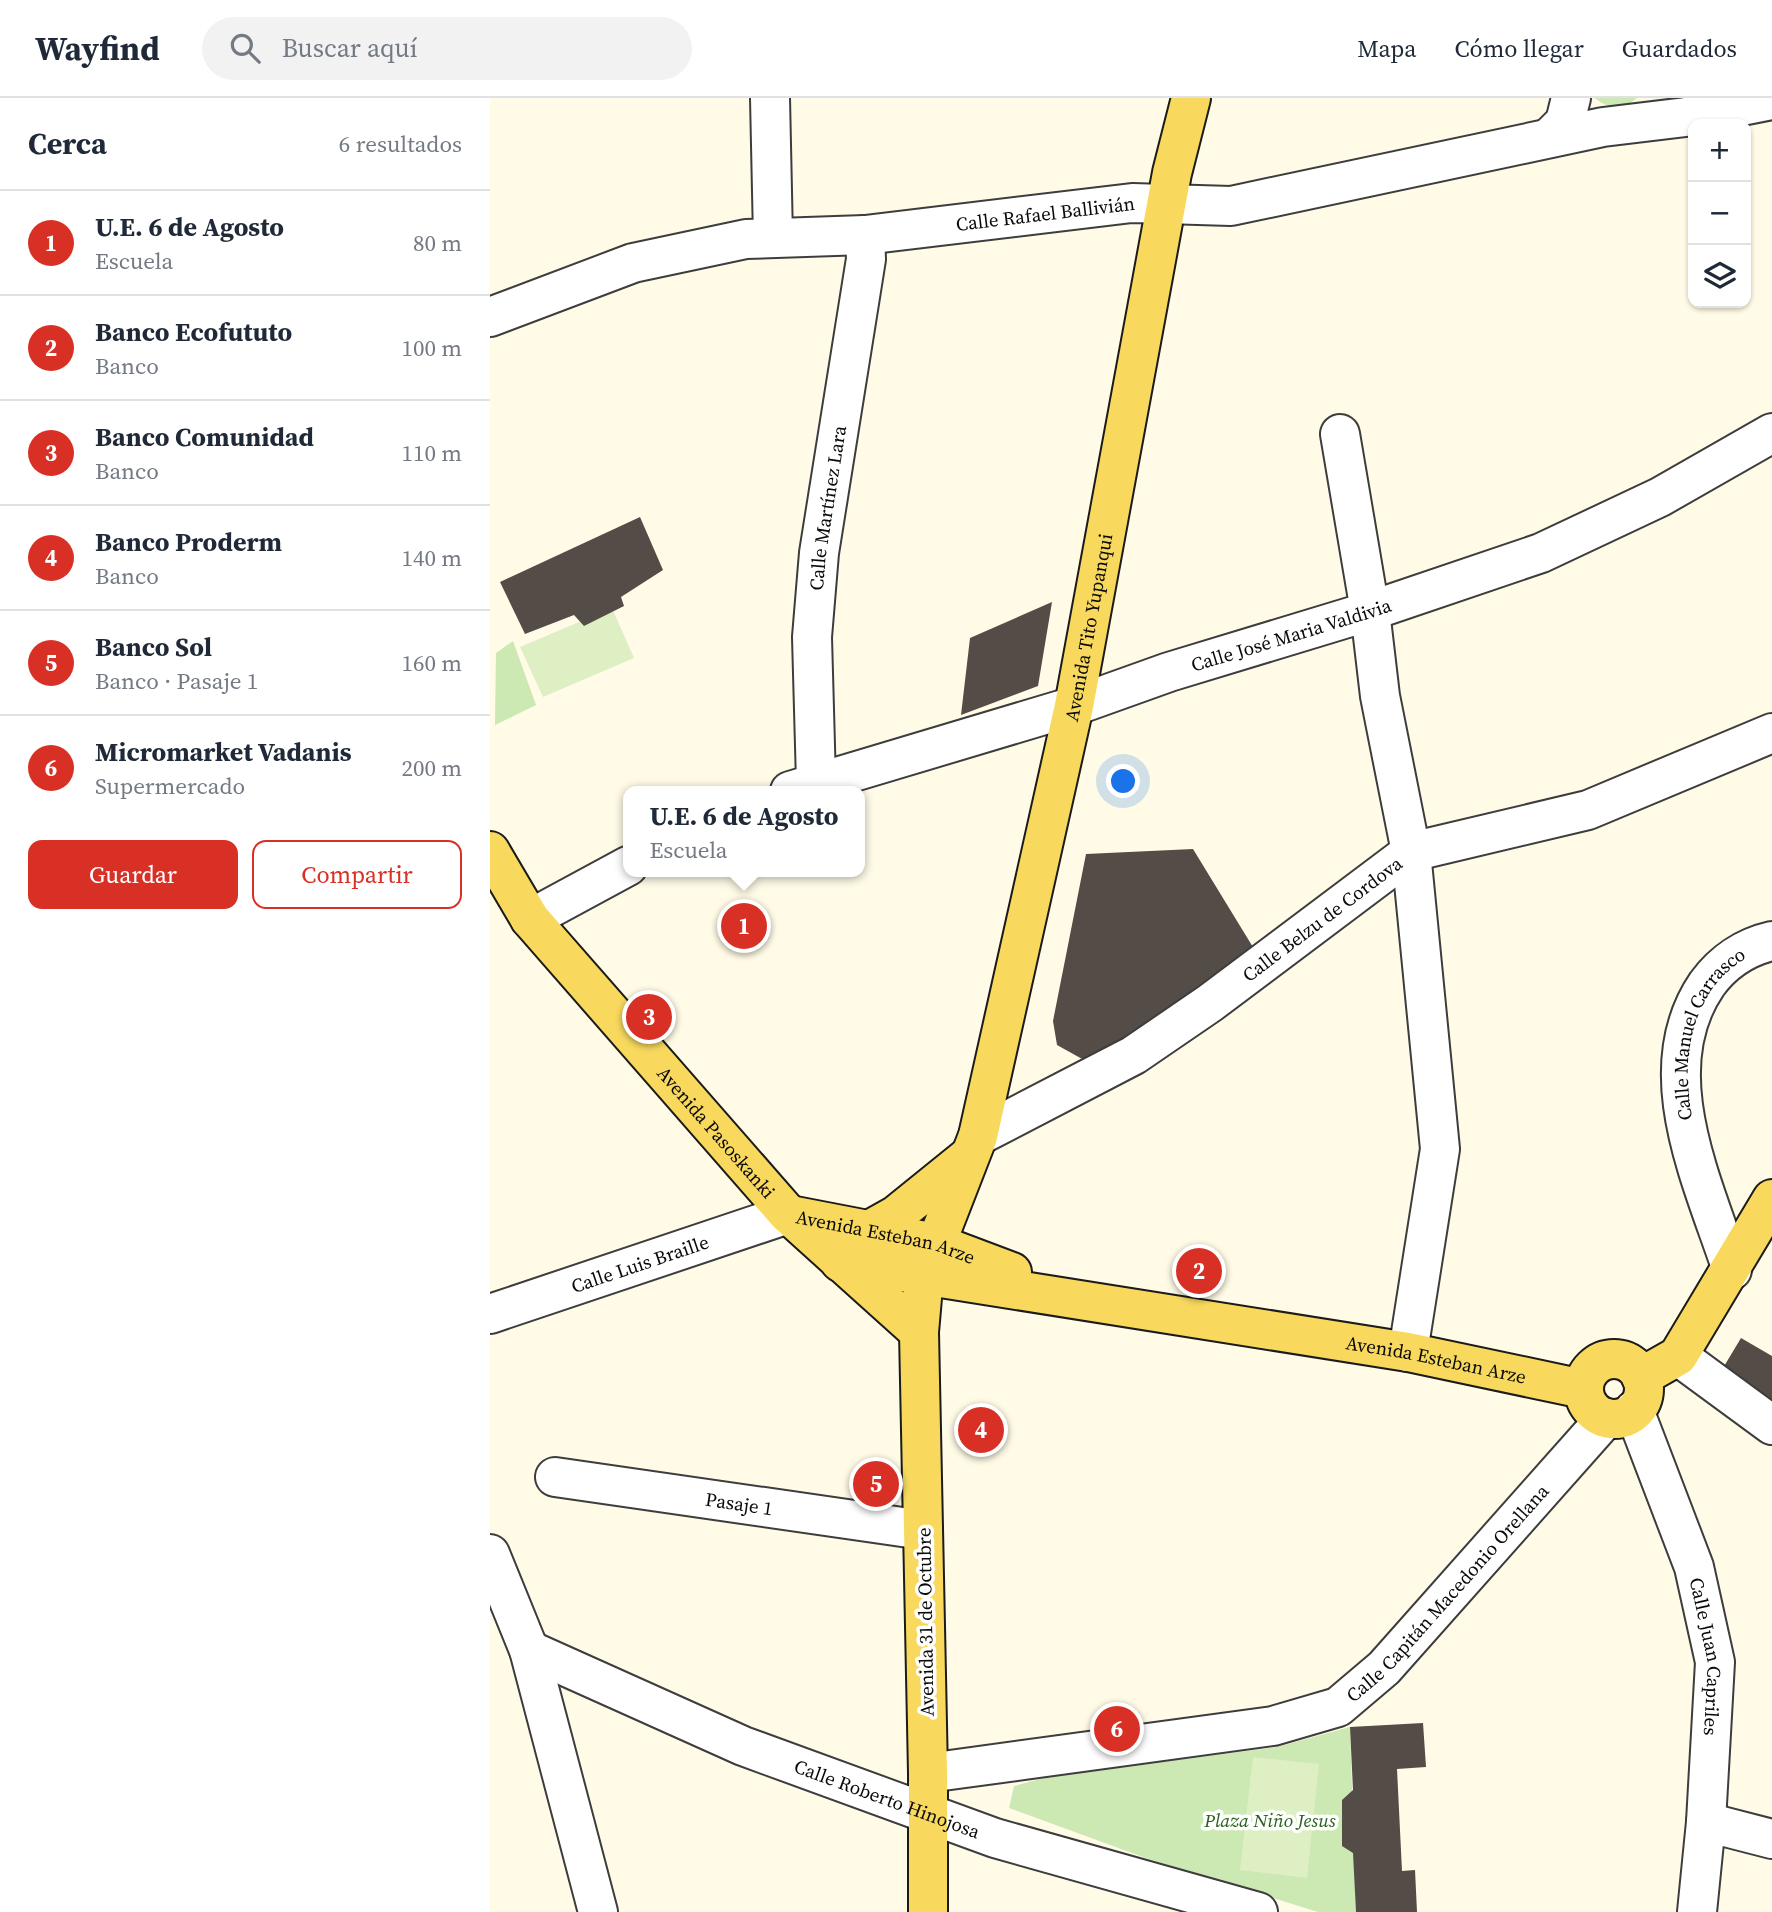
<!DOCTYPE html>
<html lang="es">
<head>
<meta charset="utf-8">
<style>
	body { margin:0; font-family:"Source Serif 4",serif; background:#f2f2f3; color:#1f2937 }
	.controls { position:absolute; right:21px; top:21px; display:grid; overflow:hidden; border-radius:14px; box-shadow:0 2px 5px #0004 }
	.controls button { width:63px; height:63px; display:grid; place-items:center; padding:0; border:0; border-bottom:2px solid #e0e1e3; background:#fff; color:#1f2937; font:35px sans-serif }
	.you { position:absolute; left:634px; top:684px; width:24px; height:24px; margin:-18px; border:5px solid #fff; border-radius:50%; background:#1a73e8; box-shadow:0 0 0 10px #1a73e833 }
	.badge { display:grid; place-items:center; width:46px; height:46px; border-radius:50%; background:#d93025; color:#fff; font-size:23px; font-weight:700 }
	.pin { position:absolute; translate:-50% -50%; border:4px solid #fff; box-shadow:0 2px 7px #0006 }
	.popup { position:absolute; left:133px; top:688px; width:242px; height:91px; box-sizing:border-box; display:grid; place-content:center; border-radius:14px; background:#fff; filter:drop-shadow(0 2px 5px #0005); font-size:23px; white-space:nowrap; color:#747a83 }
	.popup b { font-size:26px; color:#1f2937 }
	.popup::after { content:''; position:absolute; left:50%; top:100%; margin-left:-14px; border:14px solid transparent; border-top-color:#fff }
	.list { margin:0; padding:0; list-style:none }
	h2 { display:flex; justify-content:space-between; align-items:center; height:91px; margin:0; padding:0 28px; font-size:30px }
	h2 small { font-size:23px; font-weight:400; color:#747a83 }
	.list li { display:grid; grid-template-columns:46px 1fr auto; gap:21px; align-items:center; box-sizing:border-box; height:105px; padding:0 28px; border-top:2px solid #e0e1e3 }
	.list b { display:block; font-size:26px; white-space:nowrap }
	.list p { margin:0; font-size:23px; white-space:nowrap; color:#747a83 }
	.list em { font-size:23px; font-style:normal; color:#747a83 }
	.actions { display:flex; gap:14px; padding:21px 28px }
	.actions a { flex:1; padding:16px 0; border:2px solid #d93025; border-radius:14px; text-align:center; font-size:24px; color:#d93025 }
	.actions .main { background:#d93025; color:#fff }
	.icon { flex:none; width:38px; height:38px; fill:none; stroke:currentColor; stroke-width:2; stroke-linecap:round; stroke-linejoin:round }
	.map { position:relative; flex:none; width:1282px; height:1814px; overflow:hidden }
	header { display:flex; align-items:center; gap:42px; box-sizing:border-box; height:98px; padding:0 35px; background:#fff; border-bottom:2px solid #e0e1e3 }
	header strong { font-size:33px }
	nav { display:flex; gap:38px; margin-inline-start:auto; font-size:24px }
	.search { width:490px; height:63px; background:#f2f2f3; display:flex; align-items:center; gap:18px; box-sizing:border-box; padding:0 24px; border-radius:38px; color:#747a83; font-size:26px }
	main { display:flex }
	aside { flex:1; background:#fff }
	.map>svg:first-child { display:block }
	.green { fill:#cce8b3 }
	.pitch { fill:#dfefc4 }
	.building { fill:#534c47 }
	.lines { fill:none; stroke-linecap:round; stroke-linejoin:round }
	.minor-casing { stroke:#3d3d3d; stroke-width:42 }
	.major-casing { stroke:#1b1b1b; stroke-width:42 }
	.minor { stroke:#fff; stroke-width:38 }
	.major { stroke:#f8d95e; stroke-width:38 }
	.labels { text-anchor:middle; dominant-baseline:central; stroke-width:7; stroke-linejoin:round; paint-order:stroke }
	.street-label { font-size:19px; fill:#0a0a0a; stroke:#fff }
	.park-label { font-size:19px; font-style:italic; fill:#28601c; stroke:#fff }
</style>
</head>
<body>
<header>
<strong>Wayfind</strong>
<div class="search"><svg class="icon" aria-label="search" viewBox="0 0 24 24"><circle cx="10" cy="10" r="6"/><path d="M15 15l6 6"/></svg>Buscar aquí</div>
<nav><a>Mapa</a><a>Cómo llegar</a><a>Guardados</a></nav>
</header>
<main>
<aside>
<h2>Cerca<small>6 resultados</small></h2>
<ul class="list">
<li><span class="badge">1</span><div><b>U.E. 6 de Agosto</b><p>Escuela</p></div><em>80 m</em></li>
<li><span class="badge">2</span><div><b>Banco Ecofututo</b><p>Banco</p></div><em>100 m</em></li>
<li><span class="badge">3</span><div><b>Banco Comunidad</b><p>Banco</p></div><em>110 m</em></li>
<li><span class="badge">4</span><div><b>Banco Proderm</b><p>Banco</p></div><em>140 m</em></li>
<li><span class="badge">5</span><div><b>Banco Sol</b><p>Banco · Pasaje 1</p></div><em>160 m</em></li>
<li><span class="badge">6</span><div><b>Micromarket Vadanis</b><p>Supermercado</p></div><em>200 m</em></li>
</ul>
<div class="actions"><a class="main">Guardar</a><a>Compartir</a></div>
</aside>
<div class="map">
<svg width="1282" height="1814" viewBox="0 0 1282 1814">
	<rect width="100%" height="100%" fill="#fffbe7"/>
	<path class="green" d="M1105,0H1147C1133,12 1118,11 1105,0Z
		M23,543L46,607L5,627L6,555Z
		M860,1629L866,1814H828L653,1759L519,1710L524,1688L561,1678L787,1649Z"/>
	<path class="pitch" d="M122,510L144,560L53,599L30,549Z
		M763,1659L829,1666L817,1780L750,1772Z"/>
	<path class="building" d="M150,419L173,472L131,499L134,508L94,528L84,517L35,536L10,484Z
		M562,504L548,588L471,617L480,540Z
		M703,751L769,859L622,956L594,962L567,947L563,923L596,756Z
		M1251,1240L1282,1258V1320L1230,1275Z
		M933,1625L936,1669L907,1671L912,1773L925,1772L927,1814H866L863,1755L852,1748V1702L863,1692L860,1629Z"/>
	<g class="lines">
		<g class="minor-casing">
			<g id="minor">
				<path d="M280,0L283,140"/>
				<path d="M1059,40L1075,24L1081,0"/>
				<path id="s1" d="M0,219L143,165L256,141L375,137L642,105L741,108L1113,29L1196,19L1282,2"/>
				<path d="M850,336L880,513L890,598L921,754L950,1051L918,1254"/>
				<path id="s2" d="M326,684L322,539L329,455L376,161L375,137"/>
				<path id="s3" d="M300,693L584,608L679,574L880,513L1051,455L1170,399L1282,335"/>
				<path d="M40,821L138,768"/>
				<path id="s4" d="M488,1038L644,957L720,905L921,754L1098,712L1282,635"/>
				<path id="s5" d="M1242,1172C1213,1084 1158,972 1217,886C1233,864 1256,849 1282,843"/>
				<path id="s6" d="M0,1216L298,1116"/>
				<path d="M1188,1258L1282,1327"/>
				<path id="s7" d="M1144,1312L1204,1469L1225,1564L1216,1724L1207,1814"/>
				<path id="s8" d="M65,1379L433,1432"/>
				<path d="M0,1456L39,1552L108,1814"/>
				<path id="s9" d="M39,1552L253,1648L505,1740L768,1814"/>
				<path id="s10" d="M438,1675L783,1628L848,1609L894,1570L1116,1320"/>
				<path d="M1216,1724L1282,1741"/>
			</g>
		</g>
		<g class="major-casing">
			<g id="major">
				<path id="s11" d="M0,753L40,821L298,1116L429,1234"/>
				<path id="s12" d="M300,1117L445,1145L522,1174"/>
				<path d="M381,1131L406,1117L479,1058"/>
				<path id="s13" d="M350,1164L918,1254L1093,1291"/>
				<circle cx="1124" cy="1291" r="30"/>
				<path d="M1151,1279L1188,1258L1282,1101"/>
				<path id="s14" d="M438,1814V1675L429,1234L434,1177L488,1038L584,608L682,75L701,0"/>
			</g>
		</g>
		<use href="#minor" class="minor"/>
		<use href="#major" class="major"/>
	</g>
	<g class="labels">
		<g class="street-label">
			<text stroke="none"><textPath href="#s1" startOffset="569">Calle Rafael Ballivián</textPath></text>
			<text stroke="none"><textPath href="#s2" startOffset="275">Calle Martínez Lara</textPath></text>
			<text stroke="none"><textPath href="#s14" startOffset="1307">Avenida Tito Yupanqui</textPath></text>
			<text stroke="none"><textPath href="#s3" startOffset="525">Calle José Maria Valdivia</textPath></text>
			<text stroke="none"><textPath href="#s4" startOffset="408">Calle Belzu de Cordova</textPath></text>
			<text stroke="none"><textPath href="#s5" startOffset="252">Calle Manuel Carrasco</textPath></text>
			<text stroke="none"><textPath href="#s11" startOffset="362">Avenida Pasoskanki</textPath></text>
			<text stroke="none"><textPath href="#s12" startOffset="98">Avenida Esteban Arze</textPath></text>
			<text stroke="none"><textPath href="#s6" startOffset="158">Calle Luis Braille</textPath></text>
			<text stroke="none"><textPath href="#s13" startOffset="604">Avenida Esteban Arze</textPath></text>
			<text stroke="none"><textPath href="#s8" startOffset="186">Pasaje 1</textPath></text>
			<text stroke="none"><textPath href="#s10" startOffset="574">Calle Capitán Macedonio Orellana</textPath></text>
			<text transform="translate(435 1524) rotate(-91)">Avenida 31 de Octubre</text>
			<text stroke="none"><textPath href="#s7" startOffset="259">Calle Juan Capriles</textPath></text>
			<text stroke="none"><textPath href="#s9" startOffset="388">Calle Roberto Hinojosa</textPath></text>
		</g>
		<g class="park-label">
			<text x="780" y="1722">Plaza Niño Jesus</text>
		</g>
	</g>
</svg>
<div class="controls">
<button>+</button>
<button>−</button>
<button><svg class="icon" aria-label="layers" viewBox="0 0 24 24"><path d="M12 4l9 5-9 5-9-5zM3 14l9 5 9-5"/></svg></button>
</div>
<div class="you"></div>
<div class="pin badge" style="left:254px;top:828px">1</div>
<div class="popup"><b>U.E. 6 de Agosto</b>Escuela</div>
<div class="pin badge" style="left:709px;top:1173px">2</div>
<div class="pin badge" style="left:159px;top:919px">3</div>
<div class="pin badge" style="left:491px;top:1332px">4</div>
<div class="pin badge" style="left:386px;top:1386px">5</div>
<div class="pin badge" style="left:627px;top:1631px">6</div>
</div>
</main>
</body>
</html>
